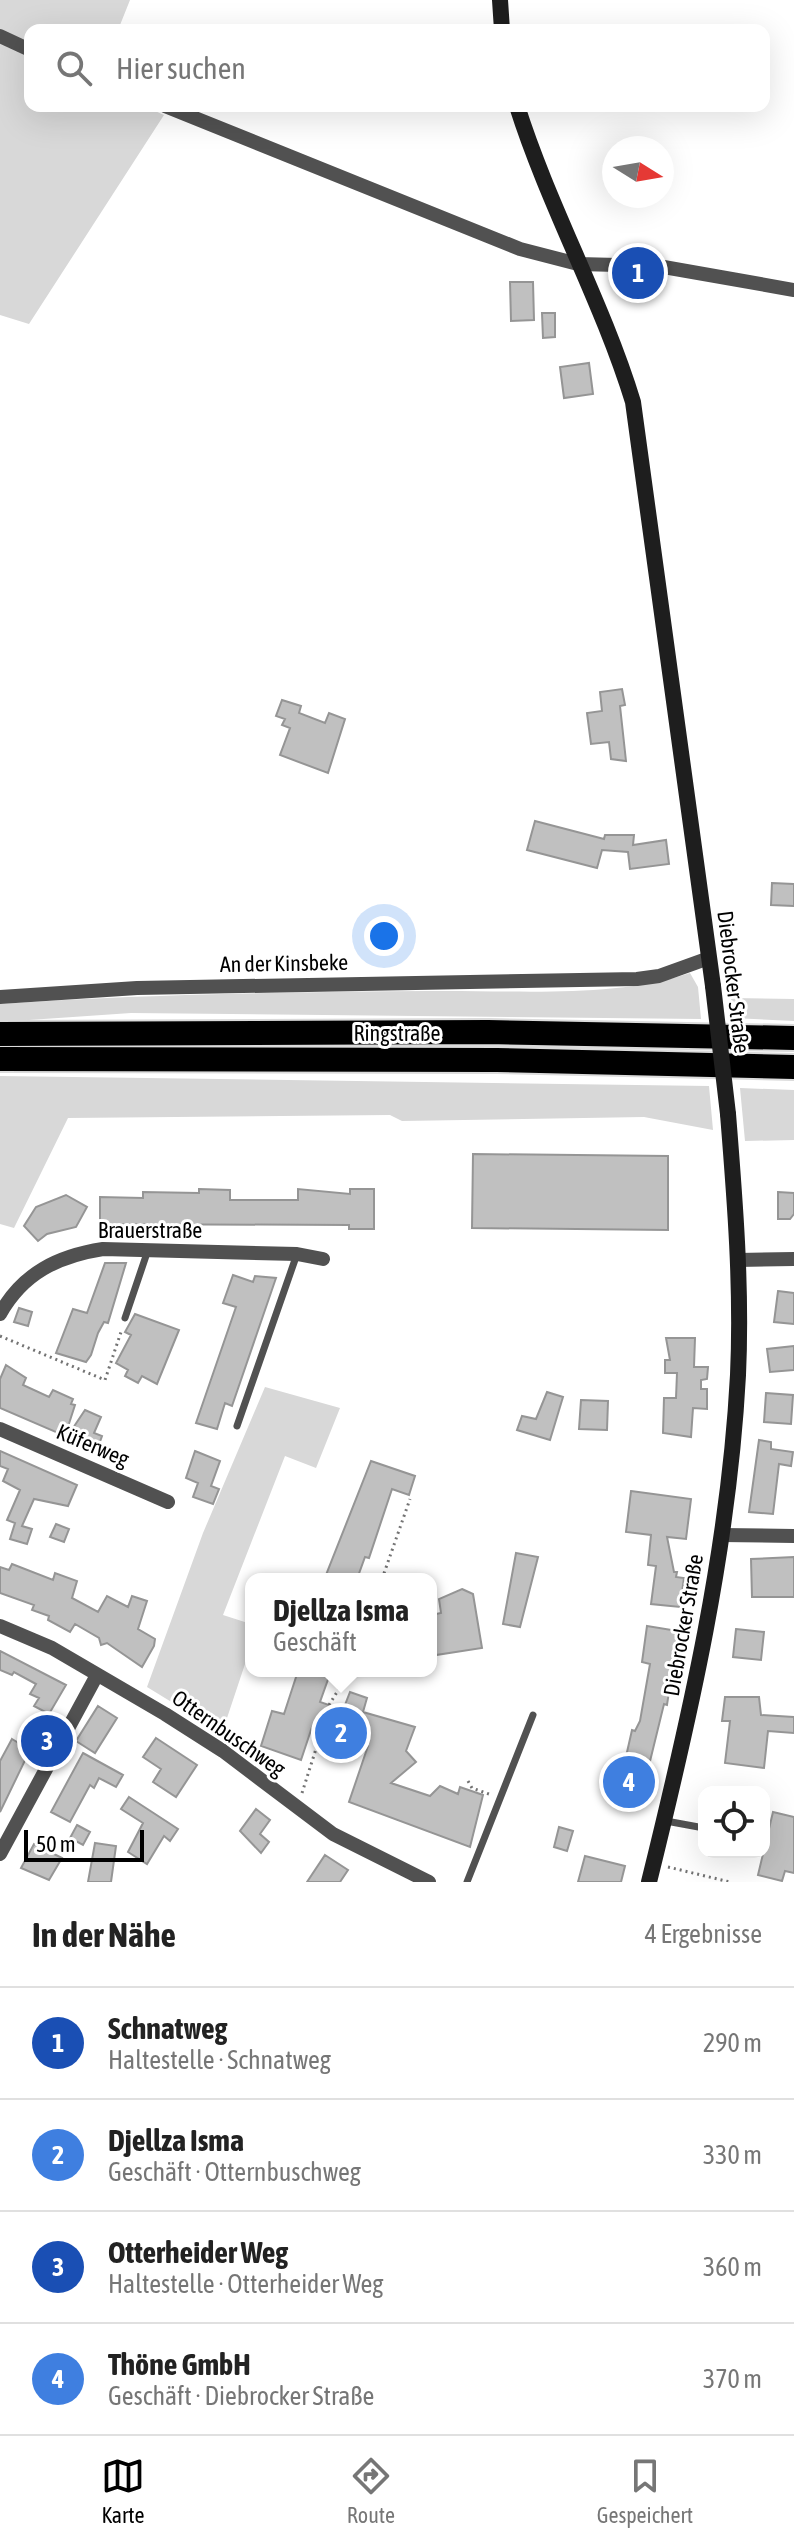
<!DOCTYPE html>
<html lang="de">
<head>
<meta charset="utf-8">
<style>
	body { margin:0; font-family:"Asap Condensed",sans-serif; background:#f2f2f2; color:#222 }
	.controls { position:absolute; right:24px; bottom:24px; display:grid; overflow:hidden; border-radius:16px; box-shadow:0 8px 32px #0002 }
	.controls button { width:72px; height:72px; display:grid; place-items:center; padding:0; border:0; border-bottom:2px solid #e0e0e0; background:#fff; color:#222; font:40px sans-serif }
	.compass { position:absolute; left:602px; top:136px; width:72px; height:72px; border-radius:50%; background:#fff; box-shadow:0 8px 32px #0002; rotate:101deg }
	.scale { position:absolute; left:24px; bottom:20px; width:120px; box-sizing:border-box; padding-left:8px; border:4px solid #000; border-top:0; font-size:22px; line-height:28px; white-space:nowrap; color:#000; -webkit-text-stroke:6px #fff; paint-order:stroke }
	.you { position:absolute; left:384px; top:936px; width:28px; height:28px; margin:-20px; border:6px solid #fff; border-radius:50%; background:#1a73e8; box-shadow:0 0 0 12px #1a73e833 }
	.badge { display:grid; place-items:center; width:52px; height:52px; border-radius:50%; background:#000; color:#fff; font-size:26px; font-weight:700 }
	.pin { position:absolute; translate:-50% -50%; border:4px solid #fff; box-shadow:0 2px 8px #0006 }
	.popup { position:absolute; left:245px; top:1573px; width:192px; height:104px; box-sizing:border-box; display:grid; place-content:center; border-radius:16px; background:#fff; filter:drop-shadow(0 2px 6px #0005); font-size:26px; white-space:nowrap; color:#767676 }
	.popup b { font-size:30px; color:#222 }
	.popup::after { content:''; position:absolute; left:50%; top:100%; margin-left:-16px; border:16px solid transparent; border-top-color:#fff }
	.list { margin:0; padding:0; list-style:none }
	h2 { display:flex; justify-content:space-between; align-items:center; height:104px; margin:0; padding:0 32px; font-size:34px }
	h2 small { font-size:26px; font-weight:400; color:#767676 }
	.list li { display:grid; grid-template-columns:52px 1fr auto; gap:24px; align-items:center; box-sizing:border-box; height:112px; padding:0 32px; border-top:2px solid #e0e0e0 }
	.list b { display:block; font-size:30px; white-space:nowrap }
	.list p { margin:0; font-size:26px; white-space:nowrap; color:#767676 }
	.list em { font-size:26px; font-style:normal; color:#767676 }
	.icon { flex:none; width:44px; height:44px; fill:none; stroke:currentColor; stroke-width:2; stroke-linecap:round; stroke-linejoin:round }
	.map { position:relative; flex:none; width:794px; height:1882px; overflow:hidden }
	.search { position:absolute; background:#fff; box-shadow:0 8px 32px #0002; left:24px; right:24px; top:24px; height:88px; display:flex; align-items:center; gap:20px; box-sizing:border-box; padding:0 28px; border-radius:16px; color:#767676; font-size:30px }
	.sheet { height:552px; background:#fff }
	nav { display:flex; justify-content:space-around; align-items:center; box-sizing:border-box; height:112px; border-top:2px solid #e0e0e0; background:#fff; font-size:22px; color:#767676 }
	nav a { display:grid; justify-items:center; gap:4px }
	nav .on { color:#000 }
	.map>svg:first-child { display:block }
	.green { fill:#d8d8d8 }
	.building { fill:#c0c0c0; stroke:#959595; stroke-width:2 }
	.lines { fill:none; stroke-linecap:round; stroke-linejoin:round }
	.highway-casing { stroke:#dbdbdb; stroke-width:28 }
	.path { stroke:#737373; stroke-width:3; stroke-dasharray:2 4; stroke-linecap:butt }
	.lane { stroke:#515151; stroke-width:7 }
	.street { stroke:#515151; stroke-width:14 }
	.secondary { stroke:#1e1e1e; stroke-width:16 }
	.highway { stroke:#000; stroke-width:24 }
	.secondary-bridge { stroke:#1e1e1e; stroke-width:16 }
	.labels { text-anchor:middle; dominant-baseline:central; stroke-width:6; stroke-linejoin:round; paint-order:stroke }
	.street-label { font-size:22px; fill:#000; stroke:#fff }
</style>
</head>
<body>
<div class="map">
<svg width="794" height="1882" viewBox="0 0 794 1882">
	<rect width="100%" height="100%" fill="#fff"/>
	<path class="green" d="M0,0H130L118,30H30V106H144L164,115L29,324L0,315Z
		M690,973L698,987L701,1019L131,1013L0,1022V1004C144,994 287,992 430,991C512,990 613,999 690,973Z
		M731,998L794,999V1021L733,1018Z
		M0,1076L709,1086L713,1130L644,1117L402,1121L390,1115L68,1118L14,1228L0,1224Z
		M740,1088L794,1090V1140L745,1141Z
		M265,1387L340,1408L316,1468L285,1456L223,1615L251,1624V1646L222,1733L147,1687L203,1533Z"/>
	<path class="building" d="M510,282H533L534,320L511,321Z
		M542,313H555V337L543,338Z
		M589,363L593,394L564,398L560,367Z
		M622,689L625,705L620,706L626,761L611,759L609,742L591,744L587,713L602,711L600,692Z
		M282,700L301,706L299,713L325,723L329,713L345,719L328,773L280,755L290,728L282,725L285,719L276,716Z
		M535,821L604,839L605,835H634L633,845L666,840L669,864L630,869L628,852L602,850L597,868L527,850Z
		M772,883L794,884V906L771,905Z
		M473,1154L668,1156V1230L472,1228Z
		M199,1189L230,1190V1200H298V1189L350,1194V1189H374V1229H349V1225L100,1224V1197L143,1198V1192L199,1193Z
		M778,1192L794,1193V1214L790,1219H778Z
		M66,1195L87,1207L76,1227L47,1234L38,1241L24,1226L36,1207Z
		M105,1263H126L108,1323L104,1322L98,1333L91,1355L86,1362L56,1353L73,1309L87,1313Z
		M233,1275L253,1282L255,1276L276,1278L232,1406L225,1403L217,1429L196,1423L236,1307L223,1303Z
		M778,1291L794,1293V1324L774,1322Z
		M19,1308L32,1312L28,1326L14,1322Z
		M135,1314L179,1330L157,1384L142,1376L138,1383L125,1376L128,1370L116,1363L131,1335L125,1332Z
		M666,1338H695L694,1367H708L707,1379L701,1380V1389H707V1409L693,1408L691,1437L663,1433L664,1398H676L677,1373H665V1360H670Z
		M794,1346V1370L770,1372L767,1349Z
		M6,1365L26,1378L23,1385L49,1397L53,1390L73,1399L71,1404L75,1405L65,1436L0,1408V1379Z
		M547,1392L563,1397L550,1440L517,1430L522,1416L536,1419Z
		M766,1393L793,1395L791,1424L764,1422Z
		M581,1400L608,1401L607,1430L579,1429Z
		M85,1410L101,1417L94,1433L102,1436L97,1450L67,1437Z
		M759,1440L771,1442V1449L793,1452L791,1466L779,1464L773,1514L749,1512Z
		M0,1451L77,1485L68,1506L34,1499L22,1526L32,1529L27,1544L10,1539L15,1523L7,1520L20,1490L3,1481L8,1469L0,1466Z
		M195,1451L220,1461L211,1486L219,1489L213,1504L193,1497L198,1483L186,1478Z
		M371,1461L415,1476L409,1495L392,1489L369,1558L365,1557L357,1579H337L326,1575Z
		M631,1491L691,1499L686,1539L667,1537L674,1572H677L676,1577L684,1578L680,1607L651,1604L656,1566L648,1565L651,1535L626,1532Z
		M56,1524L69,1529L64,1542L50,1537Z
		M516,1553L538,1557L520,1627L503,1624Z
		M794,1557V1597H752L751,1559Z
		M12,1564L53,1580L55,1573L77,1581L72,1598L98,1612L107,1596L128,1607L132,1596L147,1601L138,1629L155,1639L154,1646L142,1667L107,1643L101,1645L99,1638L75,1624L70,1632L48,1620L49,1616L32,1610L34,1605L0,1593V1567L9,1570Z
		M462,1589L473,1594L482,1648L436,1655L431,1615L441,1613L439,1599Z
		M647,1626L678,1631L667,1705L664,1704L641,1798L637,1797L635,1803L605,1796L614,1759L625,1761L632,1730L635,1731L640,1721L650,1664L642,1662Z
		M736,1629L764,1632L761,1660L733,1657Z
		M0,1651L66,1685L49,1714L34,1706L39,1698L30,1694L36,1684L14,1672L12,1675L0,1670Z
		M298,1671H331L320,1702L343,1710L350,1692L367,1698L363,1712L415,1727L406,1751L416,1762L391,1783L430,1796L440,1786L458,1794L460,1787L483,1795L470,1847L349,1802L368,1746L312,1727L301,1760L261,1746L272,1711L284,1714Z
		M725,1697H759L761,1715L794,1717V1733L768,1731L764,1768L725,1763L730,1721H722Z
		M98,1706L117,1718L95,1753L76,1741Z
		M156,1738L197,1765L176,1797L153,1782L161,1769L143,1757Z
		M12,1739L30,1750L0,1812V1761Z
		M83,1753L123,1775L116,1787L99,1778L94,1788L90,1785L70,1822L51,1812Z
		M129,1797L178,1829L170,1841L164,1836L147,1864L128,1852L143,1823L121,1809Z
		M256,1809L270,1820L260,1834L269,1842L261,1853L240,1831Z
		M773,1812L794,1817V1873L785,1871L782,1881L758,1875Z
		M77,1825L90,1832L83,1845L70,1838Z
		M559,1827L573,1831L567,1851L554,1847Z
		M95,1843L116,1846L111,1882H88Z
		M34,1844L62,1858L49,1880L21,1868Z
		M325,1855L348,1870L340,1882H307Z
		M585,1856L625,1866L621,1882H578Z"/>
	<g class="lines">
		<g class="highway-casing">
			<path id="highway" d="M0,1034L488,1032L794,1038
				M0,1059L497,1060L794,1067"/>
		</g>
		<path class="path" d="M0,1336L105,1380L122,1329
			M382,1579L410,1499
			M329,1705L350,1671
			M468,1781L472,1788L489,1794
			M302,1793L322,1730
			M668,1867L730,1882"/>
		<path class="lane" d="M125,1318L148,1250
			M237,1426L297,1254
			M666,1821L704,1828
			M467,1882L533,1715"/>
		<path class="street" d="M0,36L30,50
			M165,106L520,249L578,264L658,266L794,290
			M0,997L137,988L637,979L659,976L709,958
			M738,1260L794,1259
			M0,1314C23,1273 58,1256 103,1249L297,1254L323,1259
			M0,1429L168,1502
			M721,1535L794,1536
			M0,1626L52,1648L165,1714L223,1751L333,1834L429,1882
			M0,1854L97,1675"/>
		<path class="secondary" d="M500,0L502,30
			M517,106C549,207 602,301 633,402L713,986
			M649,1882C690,1716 729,1547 738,1375C742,1288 735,1201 728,1114"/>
		<use href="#highway" class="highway"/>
		<path class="secondary-bridge" d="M713,986L728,1114"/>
	</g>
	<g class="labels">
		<g class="street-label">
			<text transform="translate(284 963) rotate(-1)">An der Kinsbeke</text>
			<text transform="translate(734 982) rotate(83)">Diebrocker Straße</text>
			<text x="397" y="1033">Ringstraße</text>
			<text x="150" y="1230">Brauerstraße</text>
			<text transform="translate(93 1445) rotate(23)">Küferweg</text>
			<text transform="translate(683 1625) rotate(-80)">Diebrocker Straße</text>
			<text transform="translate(229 1733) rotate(35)">Otternbuschweg</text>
		</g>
	</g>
</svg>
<div class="controls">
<button><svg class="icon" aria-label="locate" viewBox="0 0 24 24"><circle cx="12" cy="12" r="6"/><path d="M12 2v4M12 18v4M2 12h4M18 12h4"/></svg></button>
</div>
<svg class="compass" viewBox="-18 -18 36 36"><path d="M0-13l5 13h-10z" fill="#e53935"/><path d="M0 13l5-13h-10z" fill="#767676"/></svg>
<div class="scale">50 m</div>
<div class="you"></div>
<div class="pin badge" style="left:638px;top:273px;background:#1a4fb4">1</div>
<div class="pin badge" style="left:341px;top:1733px;background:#3f7fe0">2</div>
<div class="popup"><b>Djellza Isma</b>Geschäft</div>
<div class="pin badge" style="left:47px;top:1741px;background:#1a4fb4">3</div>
<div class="pin badge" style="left:629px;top:1782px;background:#3f7fe0">4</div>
<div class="search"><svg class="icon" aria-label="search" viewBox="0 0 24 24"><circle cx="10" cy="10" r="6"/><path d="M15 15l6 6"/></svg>Hier suchen</div>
</div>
<section class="sheet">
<h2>In der Nähe<small>4 Ergebnisse</small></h2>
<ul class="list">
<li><span class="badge" style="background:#1a4fb4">1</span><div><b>Schnatweg</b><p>Haltestelle · Schnatweg</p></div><em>290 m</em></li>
<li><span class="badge" style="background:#3f7fe0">2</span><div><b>Djellza Isma</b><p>Geschäft · Otternbuschweg</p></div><em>330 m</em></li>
<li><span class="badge" style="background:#1a4fb4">3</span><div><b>Otterheider Weg</b><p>Haltestelle · Otterheider Weg</p></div><em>360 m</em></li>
<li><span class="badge" style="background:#3f7fe0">4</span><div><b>Thöne GmbH</b><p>Geschäft · Diebrocker Straße</p></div><em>370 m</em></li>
</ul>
</section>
<nav>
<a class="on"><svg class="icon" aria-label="map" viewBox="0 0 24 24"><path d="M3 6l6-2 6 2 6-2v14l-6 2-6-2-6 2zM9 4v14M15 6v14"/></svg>Karte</a>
<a><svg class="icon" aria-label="directions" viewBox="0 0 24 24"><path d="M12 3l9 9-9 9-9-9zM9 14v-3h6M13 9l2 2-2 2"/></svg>Route</a>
<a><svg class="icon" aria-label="saved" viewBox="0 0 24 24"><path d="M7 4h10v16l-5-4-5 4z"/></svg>Gespeichert</a>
</nav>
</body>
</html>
